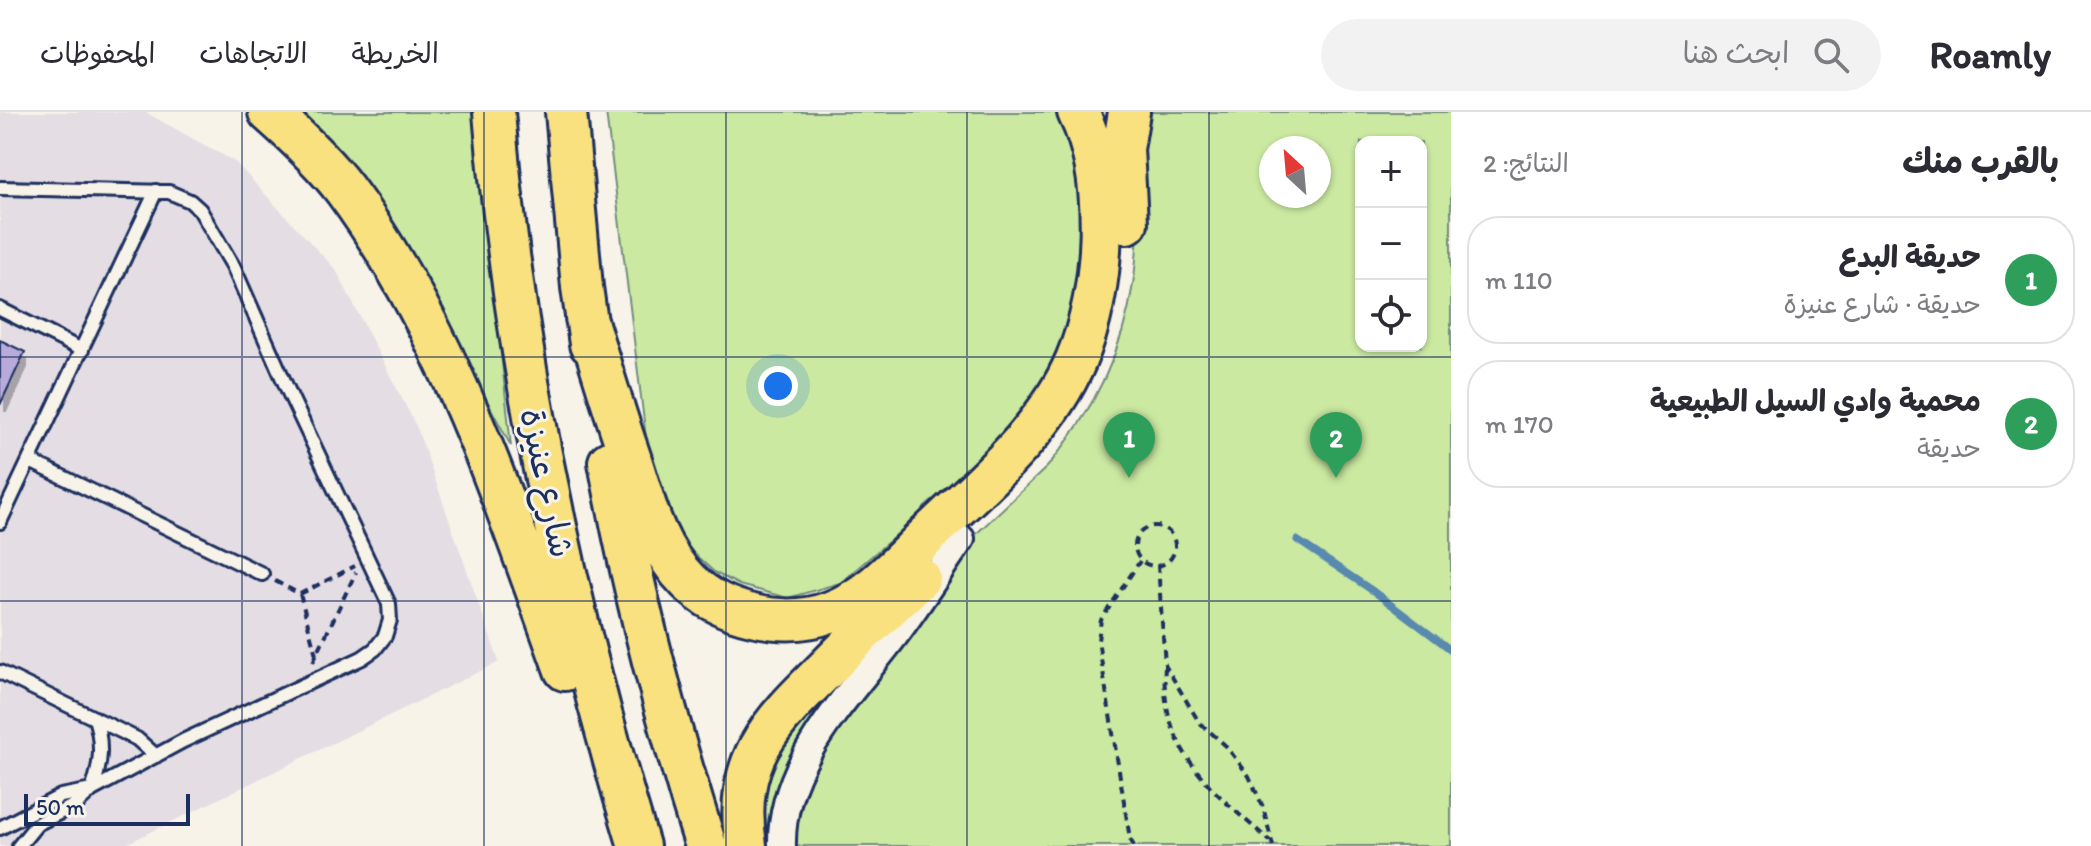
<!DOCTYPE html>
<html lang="ar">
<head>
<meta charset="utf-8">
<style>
	body { margin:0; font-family:Itim,"Playpen Sans Arabic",sans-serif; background:#f2f2f3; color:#2b2b33; direction:rtl }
	.controls { position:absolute; right:24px; top:24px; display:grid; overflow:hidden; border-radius:16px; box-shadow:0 2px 6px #0004 }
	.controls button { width:72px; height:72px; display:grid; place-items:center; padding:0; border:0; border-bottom:2px solid #e1e1e2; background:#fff; color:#2b2b33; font:40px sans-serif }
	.compass { position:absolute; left:1259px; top:24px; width:72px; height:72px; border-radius:50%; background:#fff; box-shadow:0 2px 6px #0004; rotate:334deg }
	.scale { position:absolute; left:24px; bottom:20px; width:166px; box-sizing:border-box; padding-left:8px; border:4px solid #1b2f5e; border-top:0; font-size:22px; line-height:28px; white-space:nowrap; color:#1b2f5e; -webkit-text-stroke:6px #f7f3e8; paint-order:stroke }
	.you { position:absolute; left:778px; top:274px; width:28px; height:28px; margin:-20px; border:6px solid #fff; border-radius:50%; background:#1a73e8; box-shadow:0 0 0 12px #1a73e833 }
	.badge { display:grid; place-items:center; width:52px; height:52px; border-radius:50%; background:#2563eb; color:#fff; font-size:26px; font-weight:700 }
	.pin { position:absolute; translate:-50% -66px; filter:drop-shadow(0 2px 4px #0008) }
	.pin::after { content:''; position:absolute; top:42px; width:28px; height:24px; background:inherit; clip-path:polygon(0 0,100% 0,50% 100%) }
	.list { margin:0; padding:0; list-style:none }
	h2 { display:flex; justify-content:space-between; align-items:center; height:104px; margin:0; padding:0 32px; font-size:34px }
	h2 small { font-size:26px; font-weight:400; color:#7c7c81 }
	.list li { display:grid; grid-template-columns:52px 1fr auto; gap:24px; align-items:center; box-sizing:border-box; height:128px; margin:0 16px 16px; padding:0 16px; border:2px solid #e1e1e2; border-radius:32px }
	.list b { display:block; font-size:30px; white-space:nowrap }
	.list p { margin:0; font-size:26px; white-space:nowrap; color:#7c7c81 }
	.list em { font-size:26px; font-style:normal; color:#7c7c81 }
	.icon { flex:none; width:44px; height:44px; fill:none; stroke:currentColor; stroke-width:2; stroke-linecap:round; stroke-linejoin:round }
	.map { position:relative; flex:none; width:1451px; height:734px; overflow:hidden; direction:ltr }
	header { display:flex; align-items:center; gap:48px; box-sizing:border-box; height:112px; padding:0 40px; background:#fff; border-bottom:2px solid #e1e1e2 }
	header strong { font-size:38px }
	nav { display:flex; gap:44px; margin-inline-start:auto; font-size:28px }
	.search { width:560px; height:72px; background:#f2f2f3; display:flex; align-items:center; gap:20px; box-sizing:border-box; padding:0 28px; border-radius:44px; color:#7c7c81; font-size:30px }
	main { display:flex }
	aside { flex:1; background:#fff }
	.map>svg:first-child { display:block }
	.built { fill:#e4dde4 }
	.green { fill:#cbe9a1; stroke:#738c80; stroke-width:2; fill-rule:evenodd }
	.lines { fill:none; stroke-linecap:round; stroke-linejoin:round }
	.stream { stroke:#5989ae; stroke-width:7 }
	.building { fill:#b8abdb; stroke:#1b2f5e; stroke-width:2; filter:url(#shadow) }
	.service-casing { stroke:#1b2f5e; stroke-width:18 }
	.minor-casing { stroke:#1b2f5e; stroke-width:32 }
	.primary-casing { stroke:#1b2f5e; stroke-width:46 }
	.path { stroke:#1b2f5e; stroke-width:4; stroke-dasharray:8 6; stroke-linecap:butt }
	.service { stroke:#f7f3e8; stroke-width:12 }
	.minor { stroke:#f7f3e8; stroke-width:26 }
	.primary { stroke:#fae180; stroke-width:40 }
	.grid { fill:none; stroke:#1b2f5e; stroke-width:2; stroke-opacity:0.55 }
	.labels { text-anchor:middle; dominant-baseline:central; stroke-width:6; stroke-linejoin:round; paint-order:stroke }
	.street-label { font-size:34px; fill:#1b2f5e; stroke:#f7f3e8 }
</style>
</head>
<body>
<header>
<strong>Roamly</strong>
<div class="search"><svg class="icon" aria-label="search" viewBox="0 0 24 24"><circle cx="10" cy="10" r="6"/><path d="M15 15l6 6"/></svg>ابحث هنا</div>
<nav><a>الخريطة</a><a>الاتجاهات</a><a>المحفوظات</a></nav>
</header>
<main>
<aside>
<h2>بالقرب منك<small>النتائج: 2</small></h2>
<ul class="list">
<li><span class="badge" style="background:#2e9e5b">1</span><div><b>حديقة البدع</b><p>حديقة · شارع عنيزة</p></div><em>110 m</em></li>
<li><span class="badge" style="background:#2e9e5b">2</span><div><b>محمية وادي السيل الطبيعية</b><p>حديقة</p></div><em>170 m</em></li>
</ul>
</aside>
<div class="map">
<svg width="1451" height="734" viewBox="0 0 1451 734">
	<defs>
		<filter id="shadow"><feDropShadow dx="5" dy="9" stdDeviation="0" flood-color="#0004"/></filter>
	</defs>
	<rect width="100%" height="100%" fill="#f7f3e8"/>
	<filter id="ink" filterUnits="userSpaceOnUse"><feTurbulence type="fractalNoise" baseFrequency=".0125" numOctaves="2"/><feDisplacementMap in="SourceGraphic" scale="16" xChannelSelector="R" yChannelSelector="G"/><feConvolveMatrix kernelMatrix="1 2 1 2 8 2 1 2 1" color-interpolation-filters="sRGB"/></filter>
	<g filter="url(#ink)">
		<path class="built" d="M0,0H145L235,50L336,158L417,316L499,550L122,734H0Z"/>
		<path class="green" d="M291,0H475L511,334L396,118Z
			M606,0H1055L1076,40L1086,80L1074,207L1033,290L941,385L840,471L788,486L739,473L714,460L691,439L666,399L649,350Z
			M1136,0H1451V734H750L757,663L901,493L1048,354C1091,302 1123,240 1133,172C1142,116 1136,57 1136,0ZM1361,30H1421V234H1361ZM1271,36H1319V84H1271Z"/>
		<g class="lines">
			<path class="stream" d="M1297,428L1373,479L1451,538"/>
		</g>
		<path class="building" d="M0,228L25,240L0,293Z"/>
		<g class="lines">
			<g class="service-casing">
				<path id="service" d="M0,76L169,80L190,89L200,98L233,154L291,285L389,492L390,508L385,524L375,537L362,546L183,629L92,678L77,692L37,712L19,734
					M0,197L82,238
					M30,349L262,462
					M0,410L156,79
					M0,560L137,627L156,644
					M92,678C101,653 103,632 95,606
					M0,716L61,684L92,678"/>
			</g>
			<g class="minor-casing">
				<path id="minor" d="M782,734C780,650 848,586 895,523C918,492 939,459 961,427"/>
			</g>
			<g class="primary-casing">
				<path id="primary" d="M269,0C295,23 324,50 345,78C451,221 505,394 565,558
					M494,0C514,250 566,494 639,734
					M566,0L582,175L590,232
					M1127,111L1123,37L1129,0
					M586,206C600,252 614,299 630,345C644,388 655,436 688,469C722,503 785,517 830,500C869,486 899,451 929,422C983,370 1046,319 1076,248C1105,180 1112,68 1078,0
					M609,350C633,480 666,608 706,734
					M746,734C733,648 769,613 826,557C856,526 888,496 920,466"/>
			</g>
			<path class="path" d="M1135 434a20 20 0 1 1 40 0a20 20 0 1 1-40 0Z
				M1158,453L1165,553L1199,610L1226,634L1249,664L1263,695L1273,734
				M275,469L300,482L316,543
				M300,482L355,454
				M313,550L356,460
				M1165,554C1159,638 1212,679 1270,729
				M1134,734L1130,727L1098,528L1101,508L1140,449"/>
			<use href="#service" class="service"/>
			<use href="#minor" class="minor"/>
			<use href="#primary" class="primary"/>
		</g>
	</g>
	<path class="grid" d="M242,0V734M484,0V734M726,0V734M967,0V734M1209,0V734M0,245H1451M0,489H1451"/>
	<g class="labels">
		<g class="street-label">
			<text transform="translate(547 371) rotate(78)">شارع عنيزة</text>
		</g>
	</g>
</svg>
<div class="controls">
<button>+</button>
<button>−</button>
<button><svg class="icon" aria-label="locate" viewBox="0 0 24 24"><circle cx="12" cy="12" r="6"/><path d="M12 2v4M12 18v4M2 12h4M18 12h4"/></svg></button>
</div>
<svg class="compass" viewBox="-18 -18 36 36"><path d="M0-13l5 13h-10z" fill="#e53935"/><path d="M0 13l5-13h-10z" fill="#7c7c81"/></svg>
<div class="scale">50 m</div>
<div class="you"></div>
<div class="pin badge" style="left:1129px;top:366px;background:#2e9e5b">1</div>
<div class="pin badge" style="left:1336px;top:366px;background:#2e9e5b">2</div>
</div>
</main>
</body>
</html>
